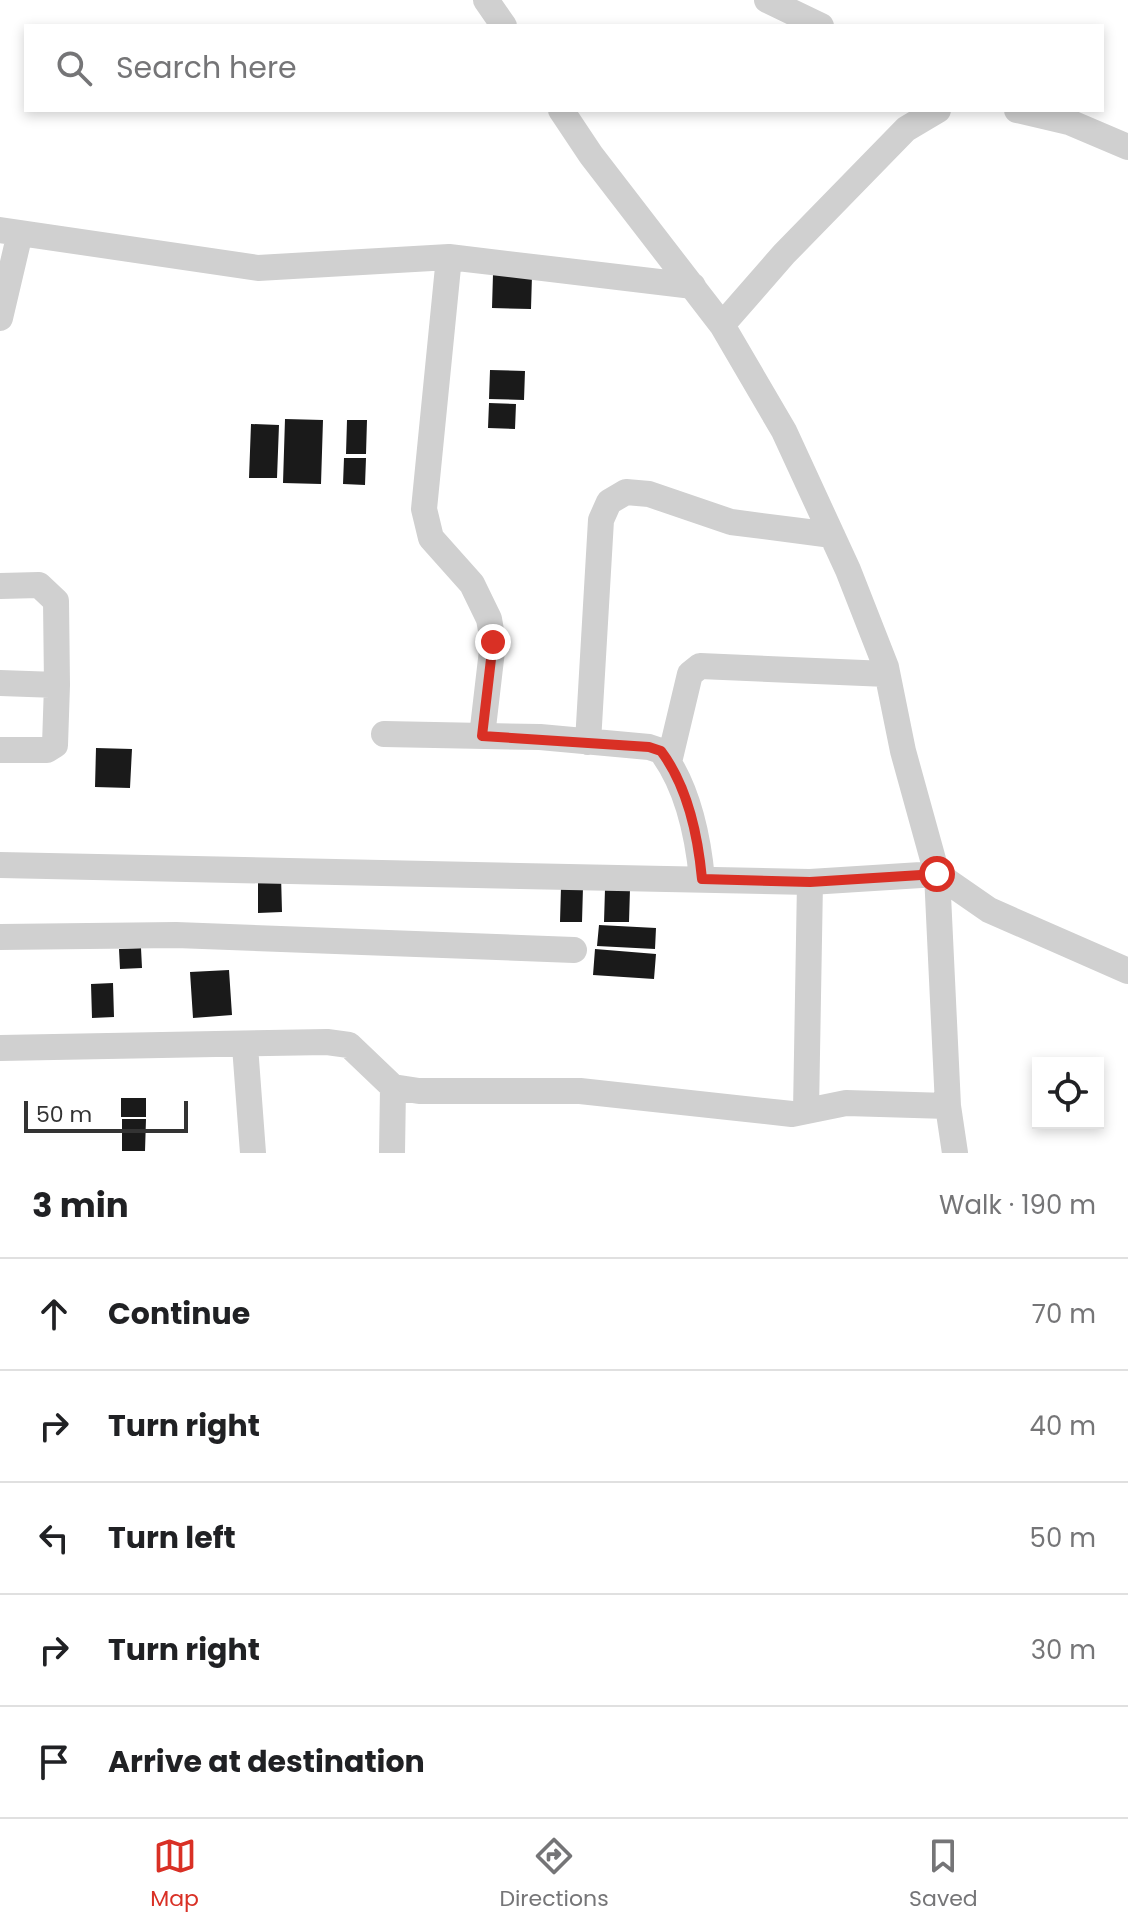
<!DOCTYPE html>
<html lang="en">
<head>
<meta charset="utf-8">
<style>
	body { margin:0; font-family:Poppins,sans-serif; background:#f6f6f6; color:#202124 }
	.controls { position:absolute; right:24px; bottom:24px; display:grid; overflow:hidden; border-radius:0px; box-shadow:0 4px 12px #0003 }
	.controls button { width:72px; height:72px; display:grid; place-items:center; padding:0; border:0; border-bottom:2px solid #e0e0e0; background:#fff; color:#202124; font:40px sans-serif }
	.scale { position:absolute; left:24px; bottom:20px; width:164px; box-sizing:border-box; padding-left:8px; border:4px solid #333; border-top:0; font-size:22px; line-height:28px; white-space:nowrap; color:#333; -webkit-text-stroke:6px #fff; paint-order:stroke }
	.stop { position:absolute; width:24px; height:24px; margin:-18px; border:6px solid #d93025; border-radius:50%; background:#fff }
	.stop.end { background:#d93025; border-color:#fff; box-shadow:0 2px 8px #0008 }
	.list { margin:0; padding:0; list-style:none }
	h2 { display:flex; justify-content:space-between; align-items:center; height:104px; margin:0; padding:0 32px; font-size:34px }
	h2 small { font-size:26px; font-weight:400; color:#757577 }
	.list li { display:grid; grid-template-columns:52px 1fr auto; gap:24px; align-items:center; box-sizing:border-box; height:112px; padding:0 32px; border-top:2px solid #e0e0e0 }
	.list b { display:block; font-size:30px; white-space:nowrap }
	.list em { font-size:26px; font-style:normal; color:#757577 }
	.icon { flex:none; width:44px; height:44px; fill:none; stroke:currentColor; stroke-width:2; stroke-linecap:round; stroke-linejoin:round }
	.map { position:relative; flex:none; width:1128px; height:1153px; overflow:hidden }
	.search { position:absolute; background:#fff; box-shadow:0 4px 12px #0003; left:24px; right:24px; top:24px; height:88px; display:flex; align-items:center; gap:20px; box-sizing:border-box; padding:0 28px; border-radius:0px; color:#757577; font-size:30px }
	.sheet { height:664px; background:#fff }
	nav { display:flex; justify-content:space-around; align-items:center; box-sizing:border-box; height:112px; border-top:2px solid #e0e0e0; background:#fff; font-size:22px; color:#757577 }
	nav a { display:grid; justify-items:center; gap:4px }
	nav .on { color:#d93025 }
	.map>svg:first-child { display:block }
	.building { fill:#1a1a1a }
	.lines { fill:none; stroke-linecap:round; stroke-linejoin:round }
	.minor { stroke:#d0d0d0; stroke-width:26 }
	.route { stroke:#d93025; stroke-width:10 }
</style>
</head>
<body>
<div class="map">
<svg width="1128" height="1153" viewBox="0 0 1128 1153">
	<rect width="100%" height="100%" fill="#fff"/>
	<path class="building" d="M493,274L532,275L531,309L492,308Z
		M490,370L525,371L524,400L489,399Z
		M489,403L516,404L515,429L488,428Z
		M285,419L323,420L321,484L283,483Z
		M347,420H367L366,454H346Z
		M251,424L279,425L277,478H249Z
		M344,458H366L365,485L343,484Z
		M96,748L132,749L130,788L95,787Z
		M281,875L282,912L258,913V876Z
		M561,887H583L582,922H560Z
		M605,889H630L629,922H604Z
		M599,925L656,928L655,949L597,946Z
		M141,948L142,968L120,969L119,949Z
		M595,949L656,954L654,979L593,975Z
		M229,970L232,1015L193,1018L190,972Z
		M113,983L114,1017L92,1018L91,984Z
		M121,1098H146V1117H121Z
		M122,1119H146L145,1151H122Z"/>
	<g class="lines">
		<path class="minor" d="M486,0L504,26
			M767,0L821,26
			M561,110L591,155L722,325L784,431L848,570L886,667L903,751L937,874L989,910L1128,971
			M1017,110L1069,122L1128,147
			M0,230L258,268L449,257L693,286
			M449,257L424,509L431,538L472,584L489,619L493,642L482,736
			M0,318L20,233
			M722,325L784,254L906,129L938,110
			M0,586L39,585L56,601L57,685
			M0,683L57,685L55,745L47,750H0
			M384,734L540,737L649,747L661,751C688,787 698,836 702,879
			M588,742L601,520L609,502L626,492L649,494L731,522L832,535
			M669,762L690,674L700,666L887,674
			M0,865L810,882L937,874L948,1106L955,1153
			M0,937L176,935L574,950
			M245,1046L253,1153
			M0,1048L327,1042L349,1045L393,1087L419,1091H580L792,1114L846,1103L948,1106
			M806,1111L810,882
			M392,1153L393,1087"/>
	</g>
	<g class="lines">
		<path class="route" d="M493,642L482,736L649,747L661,751C688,787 698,836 702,879L810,882L937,874"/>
	</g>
</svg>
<div class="controls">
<button><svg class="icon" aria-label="locate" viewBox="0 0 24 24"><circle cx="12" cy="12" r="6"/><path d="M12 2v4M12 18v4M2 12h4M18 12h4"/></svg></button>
</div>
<div class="scale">50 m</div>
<div class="stop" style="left:937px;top:874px"></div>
<div class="stop end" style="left:493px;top:642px"></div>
<div class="search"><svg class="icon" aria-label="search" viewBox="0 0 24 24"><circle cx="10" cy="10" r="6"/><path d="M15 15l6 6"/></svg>Search here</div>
</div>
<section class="sheet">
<h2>3 min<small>Walk · 190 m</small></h2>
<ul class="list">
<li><svg class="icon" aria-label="ahead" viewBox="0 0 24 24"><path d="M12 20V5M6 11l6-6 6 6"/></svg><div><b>Continue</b></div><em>70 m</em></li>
<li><svg class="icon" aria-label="right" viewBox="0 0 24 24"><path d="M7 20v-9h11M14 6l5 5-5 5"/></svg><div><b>Turn right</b></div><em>40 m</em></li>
<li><svg class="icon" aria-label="left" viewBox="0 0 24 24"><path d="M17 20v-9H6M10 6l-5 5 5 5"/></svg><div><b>Turn left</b></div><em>50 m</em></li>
<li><svg class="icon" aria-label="right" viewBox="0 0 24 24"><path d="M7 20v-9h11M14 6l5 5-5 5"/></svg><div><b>Turn right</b></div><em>30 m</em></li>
<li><svg class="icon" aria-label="arrive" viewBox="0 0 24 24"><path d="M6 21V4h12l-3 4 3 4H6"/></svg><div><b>Arrive at destination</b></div></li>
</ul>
</section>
<nav>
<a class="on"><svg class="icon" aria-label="map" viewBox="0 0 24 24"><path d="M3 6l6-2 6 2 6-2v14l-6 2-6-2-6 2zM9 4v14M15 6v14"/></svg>Map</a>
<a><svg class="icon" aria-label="directions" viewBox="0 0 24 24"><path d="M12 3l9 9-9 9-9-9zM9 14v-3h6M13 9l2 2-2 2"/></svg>Directions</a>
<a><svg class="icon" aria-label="saved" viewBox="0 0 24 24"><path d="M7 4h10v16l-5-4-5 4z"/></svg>Saved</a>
</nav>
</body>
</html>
